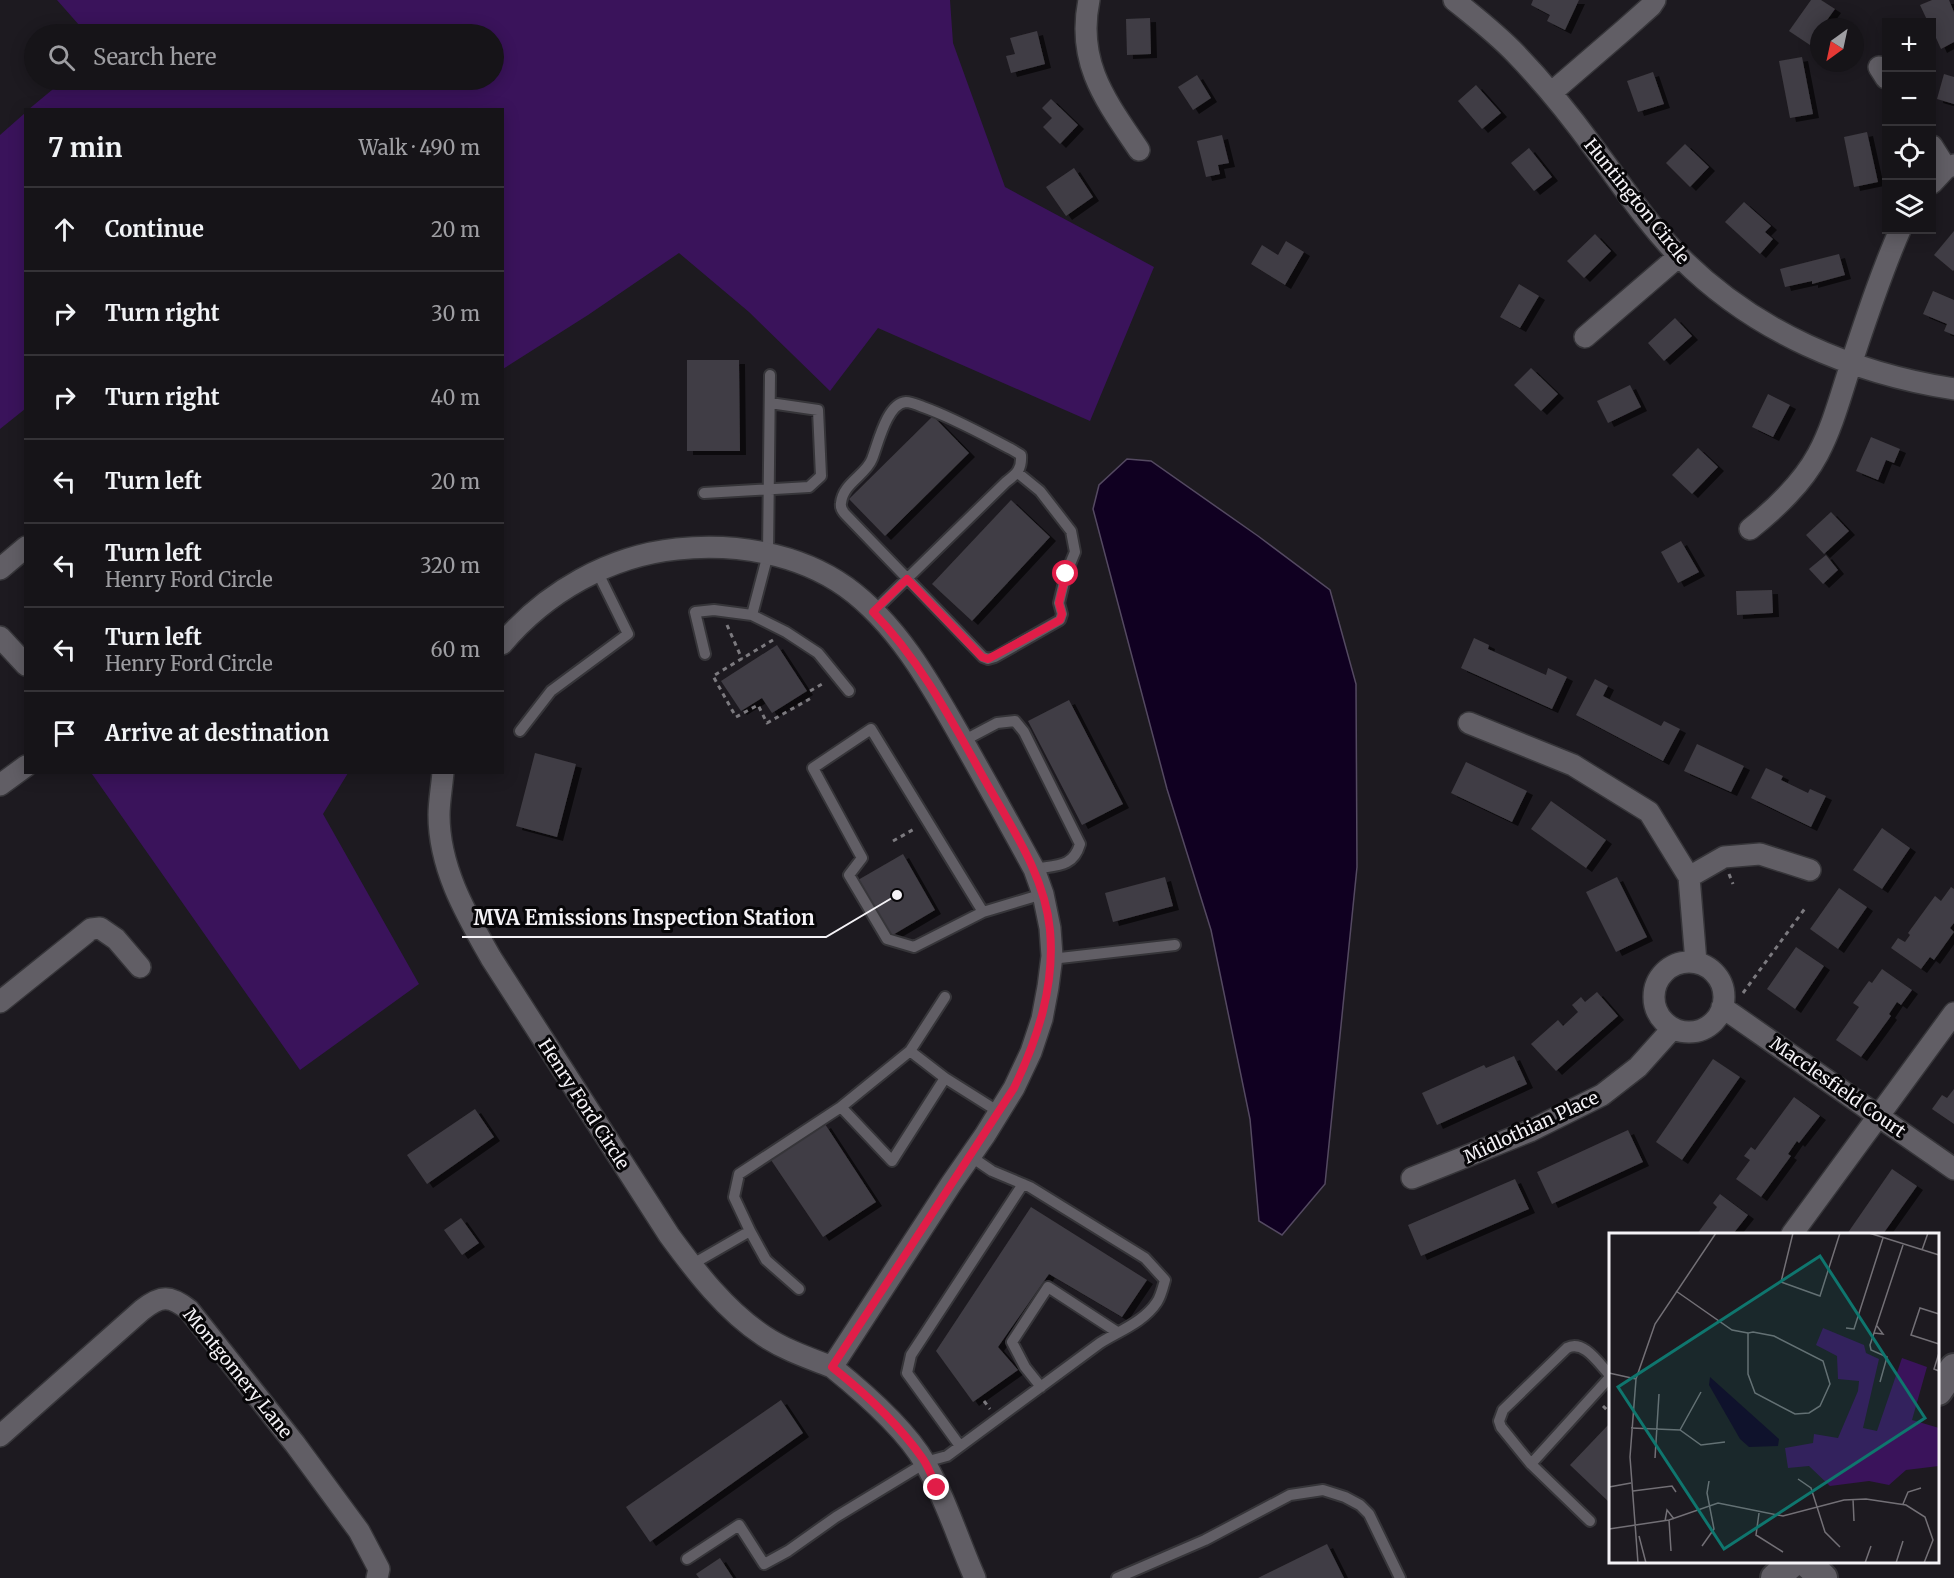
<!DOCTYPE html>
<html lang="en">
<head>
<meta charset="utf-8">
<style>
	body { margin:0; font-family:Merriweather,serif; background:#1f1d21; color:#f1f3f6 }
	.controls { position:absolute; right:18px; top:18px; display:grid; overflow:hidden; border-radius:0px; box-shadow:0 3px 15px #0003 }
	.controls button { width:54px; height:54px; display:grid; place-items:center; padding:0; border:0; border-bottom:2px solid #353337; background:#161418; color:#f1f3f6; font:30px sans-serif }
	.compass { position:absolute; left:1810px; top:18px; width:54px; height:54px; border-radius:50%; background:#161418; box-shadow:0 3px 15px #0003; rotate:213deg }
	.stop { position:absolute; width:18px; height:18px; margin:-14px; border:4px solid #e11d48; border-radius:50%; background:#fff }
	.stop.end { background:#e11d48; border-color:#fff; box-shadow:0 2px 6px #0008 }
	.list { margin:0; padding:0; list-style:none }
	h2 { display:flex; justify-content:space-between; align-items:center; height:78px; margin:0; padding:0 24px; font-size:26px }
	h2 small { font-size:20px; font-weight:400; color:#9e9ea2 }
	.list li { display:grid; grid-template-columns:39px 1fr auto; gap:18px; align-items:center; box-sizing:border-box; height:84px; padding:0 24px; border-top:2px solid #353337 }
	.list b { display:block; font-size:22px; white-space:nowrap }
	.list p { margin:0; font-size:20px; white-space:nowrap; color:#9e9ea2 }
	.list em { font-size:20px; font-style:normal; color:#9e9ea2 }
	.icon { flex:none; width:33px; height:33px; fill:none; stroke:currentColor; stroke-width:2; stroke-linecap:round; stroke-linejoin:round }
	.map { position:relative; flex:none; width:1954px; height:1578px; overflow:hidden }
	.search { position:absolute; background:#161418; box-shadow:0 3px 15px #0003; left:24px; top:24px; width:480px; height:66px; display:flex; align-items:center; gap:15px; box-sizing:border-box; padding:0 21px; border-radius:33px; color:#9e9ea2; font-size:22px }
	.panel { position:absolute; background:#161418; box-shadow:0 3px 15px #0003; left:24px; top:108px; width:480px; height:666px; border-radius:0px }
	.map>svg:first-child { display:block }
	.green { fill:#3a135b }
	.water { fill:#100021; stroke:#544961; stroke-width:1.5 }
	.building { fill:#403d44; filter:url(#shadow) }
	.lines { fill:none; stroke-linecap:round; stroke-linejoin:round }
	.lane-casing { stroke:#363539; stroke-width:14 }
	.street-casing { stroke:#363539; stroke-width:24 }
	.secondary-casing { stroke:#363539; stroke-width:32 }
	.path { stroke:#7c7a7f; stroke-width:3; stroke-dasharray:4.5 4.5; stroke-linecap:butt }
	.lane { stroke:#615e65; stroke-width:10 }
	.street { stroke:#615e65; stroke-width:21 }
	.secondary { stroke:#615e65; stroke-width:28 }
	.route { stroke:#e11d48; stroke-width:8 }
	.labels { text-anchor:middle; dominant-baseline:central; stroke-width:6; stroke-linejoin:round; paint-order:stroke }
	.street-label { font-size:18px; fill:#f4f2f6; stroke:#070608 }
	.inset-road { fill:none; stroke:#737076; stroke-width:1.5 }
	.view { fill:#0f766e; fill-opacity:0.15; stroke:#0f766e; stroke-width:3 }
	.inset-edge { fill:none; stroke:#f4f2f6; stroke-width:3 }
	.leader { fill:none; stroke:#f4f2f6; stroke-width:2 }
	.callout-dot { fill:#f4f2f6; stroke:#070608; stroke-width:2 }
	.callout-label { font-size:20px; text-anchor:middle; font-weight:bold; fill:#f4f2f6; stroke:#070608; stroke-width:6; stroke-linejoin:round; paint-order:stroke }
</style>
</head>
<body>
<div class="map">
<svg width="1954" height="1578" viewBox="0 0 1954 1578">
	<defs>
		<filter id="shadow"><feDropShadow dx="6" dy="4" stdDeviation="0" flood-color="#0009"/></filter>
	</defs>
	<rect width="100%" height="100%" fill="#1d1a20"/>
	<path class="green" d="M57,0H950L953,43L1005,187L1154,267L1090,421L878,328L830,391L749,312L679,253L588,315L503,369L502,110L29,109L64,80H494V34H87Z
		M25,113V409L0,429V135Z
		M92,773H348L323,814L419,984L300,1070L92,774Z"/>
	<path class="water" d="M1127,459L1151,461L1258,536L1330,590L1356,684L1357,867L1325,1184L1282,1235L1259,1221L1250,1119L1211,930L1167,789L1093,509L1099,485Z"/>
	<path class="building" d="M1533,0H1579L1565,30L1547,21L1550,15L1531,5Z
		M1811,0H1821L1835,9L1822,27H1819V32L1810,45L1789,31Z
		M1932,0H1949L1954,12V42L1941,49L1932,29V22H1928L1920,5Z
		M1150,18L1151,54L1127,55L1126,19Z
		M1037,31L1045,64L1011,73L1006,56L1015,54L1010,38Z
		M1802,57L1813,114L1790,118L1779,61Z
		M1653,72L1664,104L1638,112L1627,81Z
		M1944,74L1954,77V104L1937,99Z
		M1197,75L1211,98L1193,110L1178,87Z
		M1476,85L1501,113L1482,129L1458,101Z
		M1051,99L1078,125L1060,144L1043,127L1052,118L1042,108Z
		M1867,132L1878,182L1854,187L1844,137Z
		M1222,135L1229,163L1218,165L1220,174L1206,177L1197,141Z
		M1685,144L1709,167L1690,187L1666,163Z
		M1529,148L1552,177L1534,191L1511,163Z
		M1074,168L1093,197L1066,216L1046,187Z
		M1744,202L1771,226L1765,232L1773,239L1760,254L1725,222Z
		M1954,231V270L1953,271L1934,255Z
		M1595,234L1611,251L1584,278L1567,261Z
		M1286,241L1304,252L1285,285L1251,264L1262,245L1278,255Z
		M1839,254L1845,275L1812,284V281L1785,287L1780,269Z
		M1519,284L1539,296L1520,328L1500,317Z
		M1933,291L1954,300V335L1944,331L1947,324L1923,314Z
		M1675,318L1692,336L1664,361L1648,343Z
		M687,360H739L740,451H687Z
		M1531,368L1558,394L1541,411L1514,385Z
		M1630,385L1641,407L1608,423L1597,401Z
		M1768,394L1790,405L1773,437L1752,427Z
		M933,416L969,453L885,536L849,499Z
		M1871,437L1900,449L1894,463L1886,460L1878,480L1856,471Z
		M1698,448L1718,467L1692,494L1672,475Z
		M1011,500L1050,537L972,621L932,584Z
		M1831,512L1849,531L1824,554L1806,535Z
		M1681,541L1699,572L1678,583L1661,552Z
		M1826,555L1838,570L1823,584L1809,569Z
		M1772,590L1773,613L1737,615L1736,591Z
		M1474,638L1489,645L1488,649L1546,675L1548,668L1567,677L1552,709L1461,668Z
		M777,645L807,691L772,713L762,698L741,711L721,681Z
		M1595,679L1608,686L1603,696L1661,726L1664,721L1680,729L1663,761L1576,715Z
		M1069,700L1123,804L1082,825L1028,721Z
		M1697,744L1744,766L1731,792L1684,771Z
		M535,753L576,764L557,837L516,826Z
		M1466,762L1527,791L1512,822L1451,793Z
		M1766,768L1783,776L1781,780L1808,793L1810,789L1826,796L1811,827L1751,798Z
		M1551,801L1606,840L1586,868L1531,829Z
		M1882,828L1910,848L1882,889L1853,870Z
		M903,854L935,910L891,936L858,880Z
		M1165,877L1173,906L1113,922L1105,893Z
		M1617,877L1647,937L1616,952L1586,892Z
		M1951,887L1954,889V923L1950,928L1954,932L1934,960L1930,957L1921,969L1891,948L1898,938L1905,942L1910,935L1908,933L1935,896L1941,901Z
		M1839,888L1867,907L1838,949L1810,929Z
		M1796,947L1824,966L1795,1009L1767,989Z
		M1882,969L1912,990L1901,1005L1897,1002L1889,1014L1891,1016L1861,1057L1836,1040L1859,1007L1853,1003L1869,981L1872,983Z
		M1597,992L1618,1016L1556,1071L1531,1044L1558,1020L1563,1026L1578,1012L1572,1005L1581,997L1585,1002Z
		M1514,1056L1527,1084L1437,1125L1422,1093L1484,1065L1486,1068Z
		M1713,1059L1740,1077L1682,1160L1656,1142Z
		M1954,1089V1124L1932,1109L1942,1095L1947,1098Z
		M1794,1097L1820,1116L1799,1143L1797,1141L1788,1154L1791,1156L1761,1197L1736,1179L1750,1160L1744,1156L1751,1147L1755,1150Z
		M475,1109L494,1137L427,1184L407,1155Z
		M825,1124L876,1202L823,1237L771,1160Z
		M1628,1130L1643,1162L1552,1204L1537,1172Z
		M1892,1169L1917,1186L1883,1234H1847Z
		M1515,1179L1529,1209L1421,1256L1408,1225Z
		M1720,1194L1748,1215L1733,1234H1697L1717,1207L1713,1203Z
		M1031,1207L1147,1280L1122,1317L1049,1274L998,1347L1018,1370L973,1402L936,1351Z
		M461,1218L479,1243L462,1255L444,1230Z
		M781,1400L803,1433L650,1542L626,1507Z
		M1610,1423V1503L1570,1465Z
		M1327,1544L1344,1578H1258Z
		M720,1558L733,1578H699L696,1574Z"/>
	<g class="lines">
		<g class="lane-casing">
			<path id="lane" d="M704,493L809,487L821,476L818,410L770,403
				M873,612L1006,482C1017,474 1022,469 1021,455L1011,449C982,434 954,418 923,407C918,405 911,402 906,402C887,403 878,444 872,459C866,475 843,483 841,503C840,508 843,512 846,515L983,657L988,659L995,657L1060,620L1062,614L1059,603L1066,574L1075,552L1071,531L1040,491L1018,473
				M752,615L768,554L770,375
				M705,654L695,612L714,610L752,615L786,632L818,653L849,691
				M520,731L551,691L628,634L597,571
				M963,741L997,723L1015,721L1024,732L1080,844C1073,868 1056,865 1034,869
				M983,912L914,947L887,939L849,875L862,858L813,768L871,729L983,912L1043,894
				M1051,959L1175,945
				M910,1051L945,1078L999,1112
				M841,1107L892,1161L945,1078
				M750,1231L766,1260L799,1289
				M691,1265L750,1231L734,1197L739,1174L841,1107L910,1051L945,997
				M1041,1387L1025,1367L1012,1342L1048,1287L1117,1332
				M960,1446L907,1373L911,1355L1023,1184
				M925,1462L947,1456L1100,1343C1119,1331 1144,1322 1157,1302C1161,1296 1163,1287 1165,1280L1145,1258L1030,1187L992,1171L970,1156
				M1531,1464L1501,1427L1499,1421L1503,1410L1567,1348C1584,1339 1599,1364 1610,1375
				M1590,1521L1531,1464L1610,1377
				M687,1559L739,1525L764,1564L788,1551L836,1517L925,1463
				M1117,1578L1205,1540L1290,1495L1323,1490L1345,1497L1360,1505L1369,1514L1400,1578"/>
		</g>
		<g class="street-casing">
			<path id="street" d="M1089,0C1076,63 1106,101 1139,150
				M1454,0C1475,17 1497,34 1516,54C1544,83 1570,115 1594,148C1622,185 1648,225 1681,258C1755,332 1852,373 1954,389
				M1879,67L1886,78
				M1551,93L1624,30L1651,6L1655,0
				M1932,146L1946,168
				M1932,183L1946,168L1954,165
				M1585,337L1679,256
				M1750,529C1776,508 1802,484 1818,454C1833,426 1841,394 1851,364C1866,319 1881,273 1900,230
				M0,569L26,547
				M0,637L26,665
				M1469,723L1573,765L1649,812L1689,877L1696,962
				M443,772C442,786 439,801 439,815C439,868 466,914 491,958L669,1235C696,1272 726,1311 764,1336C785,1350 809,1358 832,1367L951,1184L985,1135L1014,1088L1031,1052L1042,1019L1048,987L1052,956L1050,928L1043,894L1034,869C1009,823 984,778 959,734C929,681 896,623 846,587C798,553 735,543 677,549C609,556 546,592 502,644
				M0,785L26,766
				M1689,877L1724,857L1760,854L1810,870
				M1654 997a35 35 0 1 1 70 0a35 35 0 1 1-70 0Z
				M0,1002L91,929L100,928L116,939L140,967
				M1722,1007L1954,1169
				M1412,1178L1530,1131L1602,1095L1638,1067L1673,1028
				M1792,1234L1954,1013
				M832,1367C863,1392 905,1428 925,1463C946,1499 958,1540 975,1578
				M0,1436L142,1310C161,1295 170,1295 189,1310L295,1444L359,1531L379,1569L377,1578"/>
		</g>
		<g class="secondary-casing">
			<path id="secondary" d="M1938,1391L1954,1368
				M1806,1562L1823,1578
				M1775,1578L1793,1562"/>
		</g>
		<path class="path" d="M727,625L742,659
			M773,640L713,676L736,717L758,705L767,723L813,697
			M810,691L824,683
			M893,841L916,828
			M1729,874L1733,884
			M1743,993L1806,907
			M984,1401L990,1409
			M1603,1406L1610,1413"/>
		<use href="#lane" class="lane"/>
		<use href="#street" class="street"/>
		<use href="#secondary" class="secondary"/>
	</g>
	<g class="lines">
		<path class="route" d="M937,1488C933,1479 929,1468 923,1459C898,1423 866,1394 832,1367L1014,1088C1038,1038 1055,986 1050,930C1045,876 1012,828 986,782C953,723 921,661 873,612L907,579L982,657L988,659L1060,620L1062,614L1059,603L1066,574"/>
	</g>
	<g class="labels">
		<g class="street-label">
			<text transform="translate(1637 201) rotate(51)">Huntington Circle</text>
			<text transform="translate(1838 1087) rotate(35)">Macclesfield Court</text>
			<text transform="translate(584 1104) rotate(57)">Henry Ford Circle</text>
			<text transform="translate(1531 1127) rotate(-25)">Midlothian Place</text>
			<text transform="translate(238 1373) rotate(51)">Montgomery Lane</text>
		</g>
	</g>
	<g transform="translate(1609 1233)">
		<rect width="330" height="330" fill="#1d1a20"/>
		<path d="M214,95L255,112L257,120L270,126L254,195L268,198L293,125L318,134L303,187L330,195V233L297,237L280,252L260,248L221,253L200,233L179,235L176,215L204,210L205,201L229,205L249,158L250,148L229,146L228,123L207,112Z" fill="#3a135b"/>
		<path d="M101,144L170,206L169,213L140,214L131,206L100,152Z" fill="#100021"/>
		<path class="inset-road" d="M184,0L172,49L211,63L231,0M260,0L330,22M313,17L319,0M67,58L123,97L139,100M330,81L311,75L302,102L330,111M237,95L245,96L274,5M144,99L165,103L214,128L221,151L211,173L200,180L186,181L146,160L139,141V100ZM265,100L274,101L268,93M330,120L325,136L330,138M0,140L27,146M271,149L278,124L262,117L261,112L294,12M22,195L71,197L92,212L116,209M71,197L92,159M46,225L50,161M189,246L202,255L216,299L231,314M0,254L22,250M24,258L63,253L67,259M244,266L245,288M294,271L299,259L312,255M150,280L147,302L174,319M60,287L62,318M56,288L58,277L65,286M0,296L60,287L109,270L174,283L235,267L257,266L297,272L316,284L324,307L315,330M30,303L37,330M93,313L105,296L98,260L100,248M29,330L21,224L27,146L46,91L107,0M256,330L262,313M287,330L294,308"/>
		<path class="view" d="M211,23L316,185L115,316L9,154Z"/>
		<rect width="330" height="330" class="inset-edge"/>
	</g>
	<path class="leader" d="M897 895L826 937H462"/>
	<circle class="callout-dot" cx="897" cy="895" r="6"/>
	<g class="callout-label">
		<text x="644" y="925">MVA Emissions Inspection Station</text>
	</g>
</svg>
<div class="controls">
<button>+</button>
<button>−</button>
<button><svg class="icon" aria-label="locate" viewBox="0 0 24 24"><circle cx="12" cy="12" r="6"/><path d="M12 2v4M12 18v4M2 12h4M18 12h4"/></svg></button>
<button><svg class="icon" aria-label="layers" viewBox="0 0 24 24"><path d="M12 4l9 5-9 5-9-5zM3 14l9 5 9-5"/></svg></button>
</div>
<svg class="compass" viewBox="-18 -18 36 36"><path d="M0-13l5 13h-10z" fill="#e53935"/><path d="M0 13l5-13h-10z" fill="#9e9ea2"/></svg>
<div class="stop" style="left:1066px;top:574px"></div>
<div class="stop end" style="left:937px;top:1488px"></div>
<div class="search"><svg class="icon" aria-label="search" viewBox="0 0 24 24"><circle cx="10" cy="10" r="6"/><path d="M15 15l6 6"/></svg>Search here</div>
<section class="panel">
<h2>7 min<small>Walk · 490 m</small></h2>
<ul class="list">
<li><svg class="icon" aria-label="ahead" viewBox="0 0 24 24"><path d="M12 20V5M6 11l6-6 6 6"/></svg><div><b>Continue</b></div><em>20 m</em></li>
<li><svg class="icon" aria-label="right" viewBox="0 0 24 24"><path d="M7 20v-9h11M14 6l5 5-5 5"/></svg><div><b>Turn right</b></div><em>30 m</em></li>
<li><svg class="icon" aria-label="right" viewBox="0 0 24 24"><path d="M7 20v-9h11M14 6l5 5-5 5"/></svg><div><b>Turn right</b></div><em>40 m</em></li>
<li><svg class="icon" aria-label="left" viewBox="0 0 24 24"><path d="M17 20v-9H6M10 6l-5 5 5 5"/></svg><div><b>Turn left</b></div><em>20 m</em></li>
<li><svg class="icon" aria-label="left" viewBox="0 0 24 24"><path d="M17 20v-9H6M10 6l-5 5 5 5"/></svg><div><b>Turn left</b><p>Henry Ford Circle</p></div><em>320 m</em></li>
<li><svg class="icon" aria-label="left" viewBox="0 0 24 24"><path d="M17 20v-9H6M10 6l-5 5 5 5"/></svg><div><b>Turn left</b><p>Henry Ford Circle</p></div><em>60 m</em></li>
<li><svg class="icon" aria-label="arrive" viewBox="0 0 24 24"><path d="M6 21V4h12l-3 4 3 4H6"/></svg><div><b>Arrive at destination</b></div></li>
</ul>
</section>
</div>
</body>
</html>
